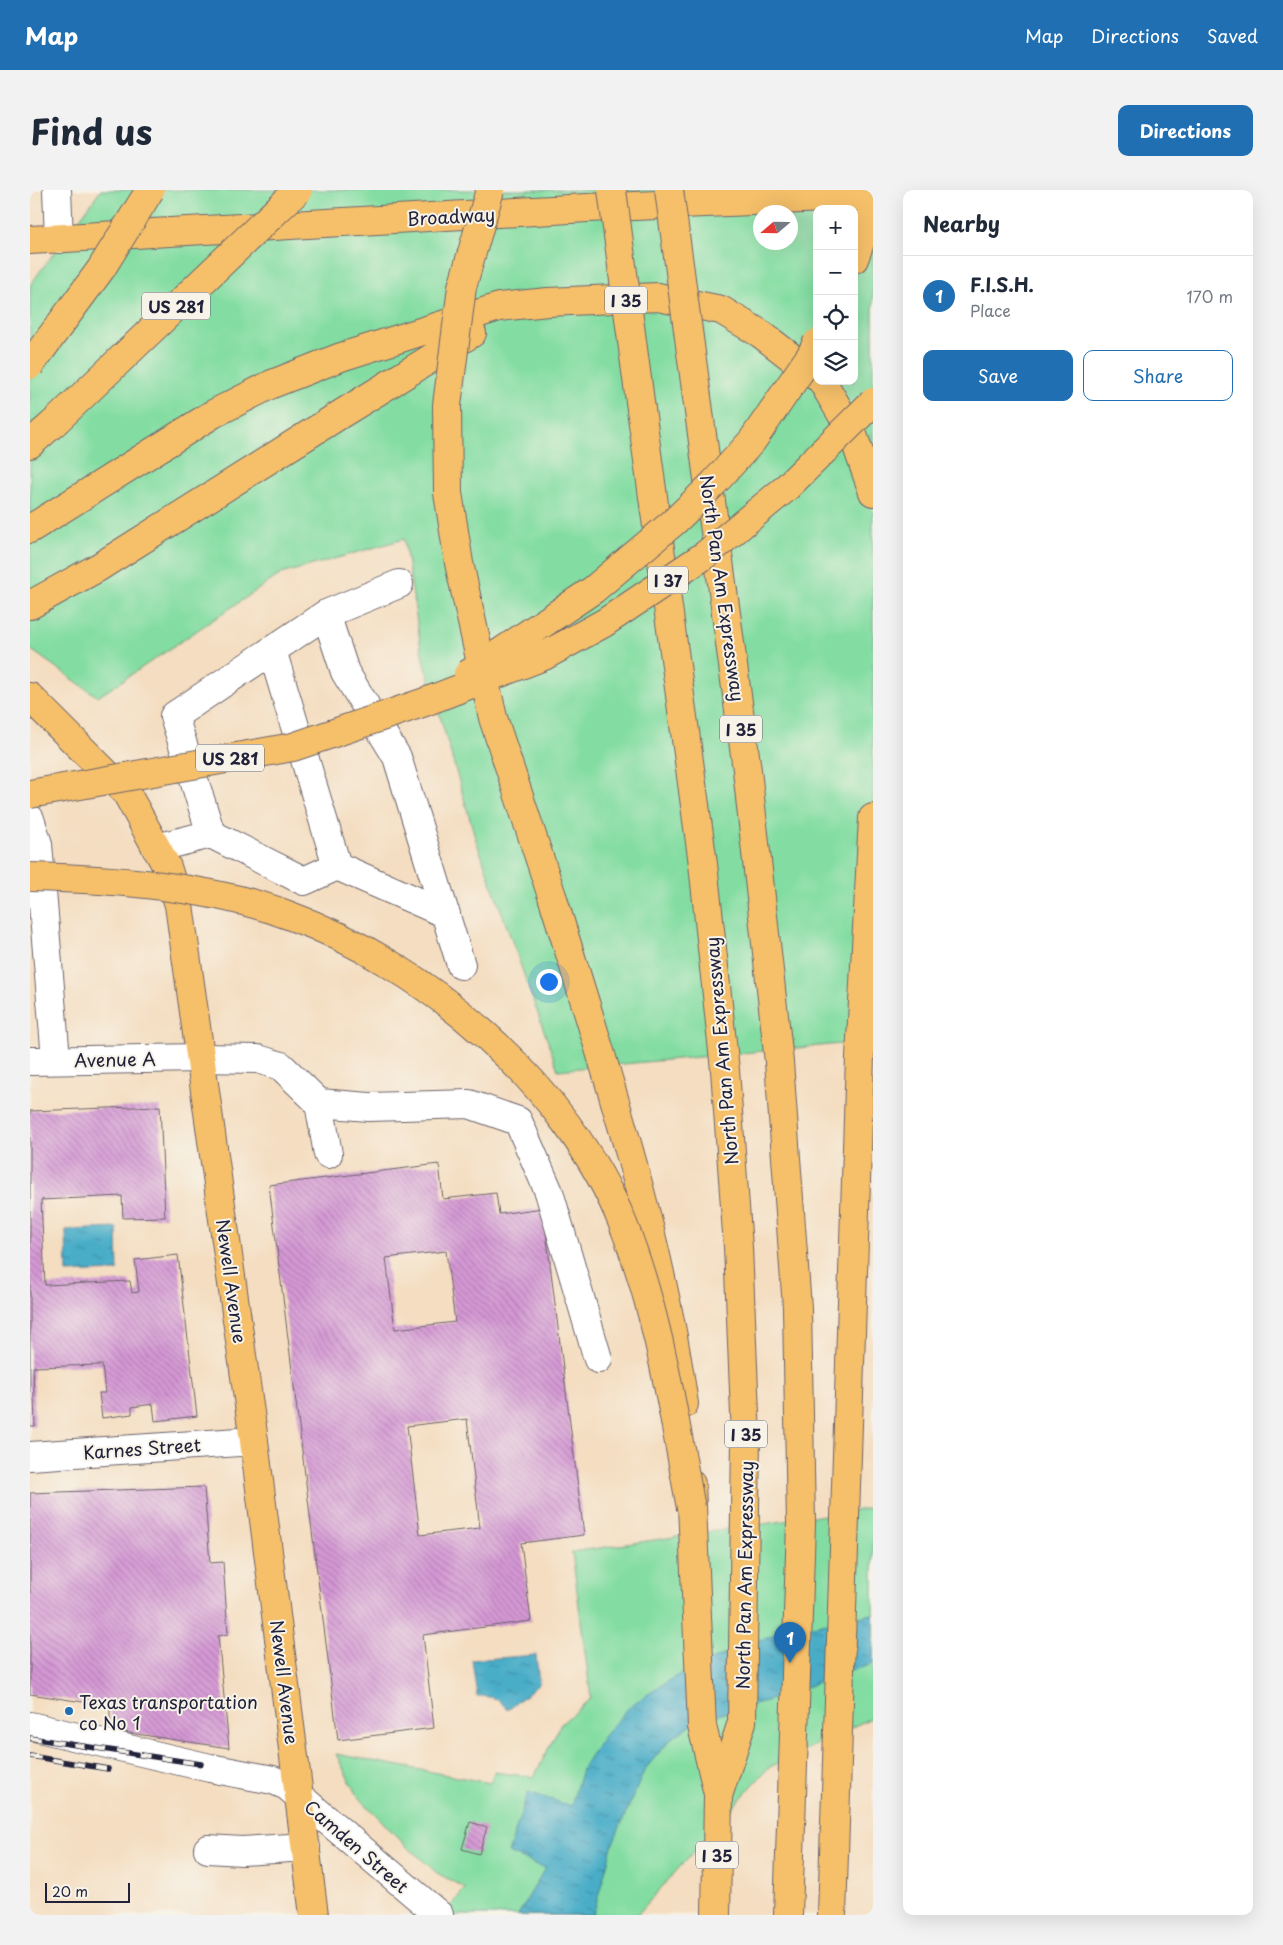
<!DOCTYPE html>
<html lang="en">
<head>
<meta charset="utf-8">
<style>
	body { margin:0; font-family:"Playpen Sans",sans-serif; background:#f2f2f3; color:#1f2937 }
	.controls { position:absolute; right:15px; top:15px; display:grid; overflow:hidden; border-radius:10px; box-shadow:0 5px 20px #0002 }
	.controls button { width:45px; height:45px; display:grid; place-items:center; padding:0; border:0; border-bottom:1px solid #e0e1e3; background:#fff; color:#1f2937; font:25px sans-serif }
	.compass { position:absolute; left:723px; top:15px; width:45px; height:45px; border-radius:50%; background:#fff; box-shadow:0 5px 20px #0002; rotate:250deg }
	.scale { position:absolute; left:15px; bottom:12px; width:85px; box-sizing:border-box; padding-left:5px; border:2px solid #22223b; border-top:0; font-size:14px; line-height:18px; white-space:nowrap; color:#22223b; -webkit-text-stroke:4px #f7f3e8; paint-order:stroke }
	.you { position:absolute; left:518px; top:791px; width:18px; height:18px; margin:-12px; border:4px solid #fff; border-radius:50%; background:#1a73e8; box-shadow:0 0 0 8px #1a73e833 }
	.badge { display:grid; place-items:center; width:32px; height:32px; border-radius:50%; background:#1f6fb2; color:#fff; font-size:16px; font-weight:700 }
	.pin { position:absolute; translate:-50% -41px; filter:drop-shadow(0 1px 2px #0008) }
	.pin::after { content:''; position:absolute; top:26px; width:18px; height:15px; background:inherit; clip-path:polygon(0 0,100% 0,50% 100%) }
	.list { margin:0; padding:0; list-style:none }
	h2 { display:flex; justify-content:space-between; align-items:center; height:65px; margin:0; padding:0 20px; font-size:21px }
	h2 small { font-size:16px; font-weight:400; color:#747a83 }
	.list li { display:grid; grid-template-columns:32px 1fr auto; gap:15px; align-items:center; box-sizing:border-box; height:80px; padding:0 20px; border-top:1px solid #e0e1e3 }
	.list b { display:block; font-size:19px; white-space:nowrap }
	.list p { margin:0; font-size:16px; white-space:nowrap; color:#747a83 }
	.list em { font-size:16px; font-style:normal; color:#747a83 }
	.actions { display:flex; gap:10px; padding:15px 20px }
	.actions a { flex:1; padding:11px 0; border:1px solid #1f6fb2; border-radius:10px; text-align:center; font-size:18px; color:#1f6fb2 }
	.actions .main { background:#1f6fb2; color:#fff }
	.icon { flex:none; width:28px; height:28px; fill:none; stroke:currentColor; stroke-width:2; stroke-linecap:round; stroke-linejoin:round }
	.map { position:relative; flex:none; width:843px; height:1725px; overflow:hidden; border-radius:10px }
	header { display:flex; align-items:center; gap:30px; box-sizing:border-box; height:70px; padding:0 25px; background:#1f6fb2; color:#fff }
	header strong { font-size:24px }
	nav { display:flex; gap:28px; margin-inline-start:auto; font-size:18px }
	.intro { display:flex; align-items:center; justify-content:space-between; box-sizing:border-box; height:120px; padding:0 30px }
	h1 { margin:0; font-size:35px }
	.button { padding:12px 22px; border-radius:10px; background:#1f6fb2; color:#fff; font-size:18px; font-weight:700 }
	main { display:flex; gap:30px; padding:0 30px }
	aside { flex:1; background:#fff; border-radius:10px; box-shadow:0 5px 20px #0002 }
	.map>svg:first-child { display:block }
	.green { fill:#83dda2; stroke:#52806e; fill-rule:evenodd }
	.water { fill:url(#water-ripples); stroke:#366882 }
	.building { fill:url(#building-back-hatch); fill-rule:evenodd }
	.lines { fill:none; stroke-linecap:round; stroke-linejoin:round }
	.minor-casing { stroke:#6c636a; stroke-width:30 }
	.major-casing { stroke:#6c636a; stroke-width:30 }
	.highway-casing { stroke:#6c636a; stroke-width:30 }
	.minor { stroke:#fff; stroke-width:28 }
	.major { stroke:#f6c06b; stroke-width:28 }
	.highway { stroke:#f6c06b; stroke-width:28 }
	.rail-casing { stroke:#22223b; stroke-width:5.5 }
	.rail { stroke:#f7f3e8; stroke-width:4; stroke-dasharray:11; stroke-linecap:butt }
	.highway-bridge-casing { stroke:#6c636a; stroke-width:30; stroke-linecap:butt }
	.highway-bridge { stroke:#f6c06b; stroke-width:28 }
	.poi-dot { fill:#1f6fb2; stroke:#f7f3e8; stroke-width:2 }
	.labels { text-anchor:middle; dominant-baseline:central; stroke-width:4; stroke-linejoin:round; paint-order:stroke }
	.shield { fill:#f7f3e8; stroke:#62616f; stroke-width:1 }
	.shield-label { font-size:16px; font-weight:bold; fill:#22223b }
	.street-label { font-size:18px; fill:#22223b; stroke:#f7f3e8 }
	.poi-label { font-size:18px; fill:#22223b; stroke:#f7f3e8; text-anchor:start }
</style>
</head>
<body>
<header>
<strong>Map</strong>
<nav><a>Map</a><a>Directions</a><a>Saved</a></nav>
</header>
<div class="intro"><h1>Find us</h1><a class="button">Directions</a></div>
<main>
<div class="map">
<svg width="843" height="1725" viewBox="0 0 843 1725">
	<defs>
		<pattern id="water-ripples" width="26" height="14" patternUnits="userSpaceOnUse" patternTransform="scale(1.25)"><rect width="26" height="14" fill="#49adc8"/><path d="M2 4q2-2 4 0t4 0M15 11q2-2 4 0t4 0" fill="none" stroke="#3c8ca4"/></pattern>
		<pattern id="building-back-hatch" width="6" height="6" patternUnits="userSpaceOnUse" patternTransform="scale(1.25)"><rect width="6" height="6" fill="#d598d5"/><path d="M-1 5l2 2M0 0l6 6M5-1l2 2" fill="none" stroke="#ac7cae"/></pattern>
	</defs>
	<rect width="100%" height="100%" fill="#f7f3e8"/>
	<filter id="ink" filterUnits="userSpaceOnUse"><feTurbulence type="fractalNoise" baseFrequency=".02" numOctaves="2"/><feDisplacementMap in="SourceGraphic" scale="10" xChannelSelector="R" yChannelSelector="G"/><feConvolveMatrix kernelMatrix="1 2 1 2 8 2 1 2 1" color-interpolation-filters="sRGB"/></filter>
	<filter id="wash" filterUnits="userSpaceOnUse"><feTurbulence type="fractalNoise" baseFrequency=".0096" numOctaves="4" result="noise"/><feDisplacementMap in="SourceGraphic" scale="20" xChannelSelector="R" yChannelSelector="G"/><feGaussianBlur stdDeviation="1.12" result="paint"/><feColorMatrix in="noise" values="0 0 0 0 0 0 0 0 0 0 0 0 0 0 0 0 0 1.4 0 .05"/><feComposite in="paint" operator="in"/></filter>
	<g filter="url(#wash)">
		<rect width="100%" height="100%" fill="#f4ddc0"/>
		<path class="green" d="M71,0H843V851L528,880L446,650L392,464L374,349L251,384L68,507L0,459V95ZM787,19H824V191H787ZM731,22H761V52H731Z
			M843,1318V1527L738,1578L607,1725H414L435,1698L407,1683L372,1652L326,1604L306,1564L460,1593L464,1582L504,1587L531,1534L561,1508L542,1362Z"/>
		<path class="water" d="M87,1038L88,1081L37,1083L36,1040Z
			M843,1424V1474L807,1485L756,1505L665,1532L642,1548L615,1579L583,1653L563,1725H488L515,1678L478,1663L498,1602L541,1616L552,1579L573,1547L601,1515L656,1480L747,1443Z
			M506,1465L509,1494L477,1520C470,1508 460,1506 447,1506L442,1470Z"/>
		<g id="blocks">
			<path class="building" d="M130,916L135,1027L93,1028L92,1006L11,1010L15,1095L100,1091L102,1103L109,1102L105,1070L148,1065L167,1226L125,1231L123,1214L102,1217V1224L72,1228L69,1203H75L72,1175L3,1177L5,1236H0V921Z
				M409,974L413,1009L466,1003L469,1024L513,1018L554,1345L491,1353L501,1431L393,1445L404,1538L308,1550L239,995ZM416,1061L425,1132L365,1139L356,1068ZM437,1229L450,1338L390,1345L377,1236Z
				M174,1297L180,1373L193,1372L198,1444L188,1446L199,1558L80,1540V1516L0,1504V1303Z
				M440,1632L457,1637L449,1664L432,1659Z"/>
		</g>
	</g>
	<g filter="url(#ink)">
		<use href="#blocks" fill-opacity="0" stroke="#6c636a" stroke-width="1"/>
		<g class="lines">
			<g class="minor-casing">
				<path id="minor" d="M27,0L29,49
					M296,424L315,482L367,567L431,775
					M242,460L307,676
					M0,629L8,654L26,869
					M181,644L144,526L296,424L369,394
					M126,658L181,644L274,691L307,676L416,724
					M0,871L171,868L228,869L251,876L289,913L339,917L439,914L488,931L519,1002L568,1169
					M289,913L298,964
					M0,1266L224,1251
					M0,1536L180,1578L243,1590L257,1596L409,1725
					M178,1659L212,1661L276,1657"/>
			</g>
			<g class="major-casing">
				<path id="major" d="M0,50L557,18L843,6
					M0,507L97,604L137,677L149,715L224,1251L284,1725"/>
			</g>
			<g class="highway-casing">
				<path id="highway" d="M824,69L843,17
					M792,191L822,242L843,302
					M667,207L717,580L749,872L767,1118L771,1333L758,1725
					M611,219L673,674L695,880L708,1057L716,1248L712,1532L688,1606L686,1725
					M0,254L25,232
					M0,339L183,224L242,194L311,167L469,117L518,112L628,107L691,120L731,144L787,187
					M0,415L69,377L311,224L442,143
					M523,709C574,875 630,1041 654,1214
					M661,1294L672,1536L688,1604
					M802,1725L830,867L843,628"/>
			</g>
			<use href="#minor" class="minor"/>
			<use href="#major" class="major"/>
			<use href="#highway" class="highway"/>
			<g class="rail-casing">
				<path id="rail" d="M0,1548L171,1574
					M0,1566L78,1579"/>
			</g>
			<use href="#rail" class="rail"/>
			<g class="highway-bridge-casing">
				<path id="highway-bridge" d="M460,0L432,97L417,215L418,303L429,373L463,528L523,709
					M582,0L611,219
					M639,0L667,207
					M0,175L71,79L120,0
					M25,232L268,0
					M438,484L563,400L645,331L684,293L722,251L781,165L787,153
					M0,604L263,557L395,512L514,466L574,433L675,365L755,299L843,212
					M0,687C82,689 181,696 258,725C397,775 538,896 593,1034C629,1124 643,1223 661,1318"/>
			</g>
			<use href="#highway-bridge" class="highway-bridge"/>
		</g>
	</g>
	<circle class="poi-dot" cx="39" cy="1521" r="5"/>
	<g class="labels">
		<g class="shield">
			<rect x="575" y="96.5" width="42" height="27" rx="4"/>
			<rect x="112" y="102.5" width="68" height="27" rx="4"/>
			<rect x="618" y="376.5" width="40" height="27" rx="4"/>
			<rect x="690" y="525.5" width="42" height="27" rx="4"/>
			<rect x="166" y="554.5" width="68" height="27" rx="4"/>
			<rect x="695" y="1230.5" width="42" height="27" rx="4"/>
			<rect x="666" y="1651.5" width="42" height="27" rx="4"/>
		</g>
		<g class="shield-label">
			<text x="596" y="110">I 35</text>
			<text x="146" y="116">US 281</text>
			<text x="638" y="390">I 37</text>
			<text x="711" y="539">I 35</text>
			<text x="200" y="568">US 281</text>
			<text x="716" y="1244">I 35</text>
			<text x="687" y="1665">I 35</text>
		</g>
		<g class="street-label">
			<text transform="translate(421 26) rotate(-3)">Broadway</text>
			<text transform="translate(693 398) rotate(82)">North Pan Am Expressway</text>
			<text transform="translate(691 861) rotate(-95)">North Pan Am Expressway</text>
			<text transform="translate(85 869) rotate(-1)">Avenue A</text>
			<text transform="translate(202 1091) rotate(82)">Newell Avenue</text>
			<text transform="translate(112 1258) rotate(-4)">Karnes Street</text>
			<text transform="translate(714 1385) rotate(-89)">North Pan Am Expressway</text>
			<text transform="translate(255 1492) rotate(83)">Newell Avenue</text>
			<text transform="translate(327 1656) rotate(41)">Camden Street</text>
		</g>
		<g class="poi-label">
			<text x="49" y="1511">Texas transportation<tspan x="49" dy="21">co No 1</tspan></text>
		</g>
	</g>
</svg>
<div class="controls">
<button>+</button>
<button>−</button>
<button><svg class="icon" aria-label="locate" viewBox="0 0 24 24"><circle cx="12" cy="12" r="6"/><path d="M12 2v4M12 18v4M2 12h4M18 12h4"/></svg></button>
<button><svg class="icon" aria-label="layers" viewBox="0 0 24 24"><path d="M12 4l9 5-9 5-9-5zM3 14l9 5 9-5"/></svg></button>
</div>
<svg class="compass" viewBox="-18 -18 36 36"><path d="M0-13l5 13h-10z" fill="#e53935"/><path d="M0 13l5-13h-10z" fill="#747a83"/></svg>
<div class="scale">20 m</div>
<div class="you"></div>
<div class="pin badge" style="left:760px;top:1473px">1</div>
</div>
<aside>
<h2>Nearby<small></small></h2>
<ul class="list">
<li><span class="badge">1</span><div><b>F.I.S.H.</b><p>Place</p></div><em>170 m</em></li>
</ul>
<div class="actions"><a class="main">Save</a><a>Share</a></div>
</aside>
</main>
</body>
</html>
